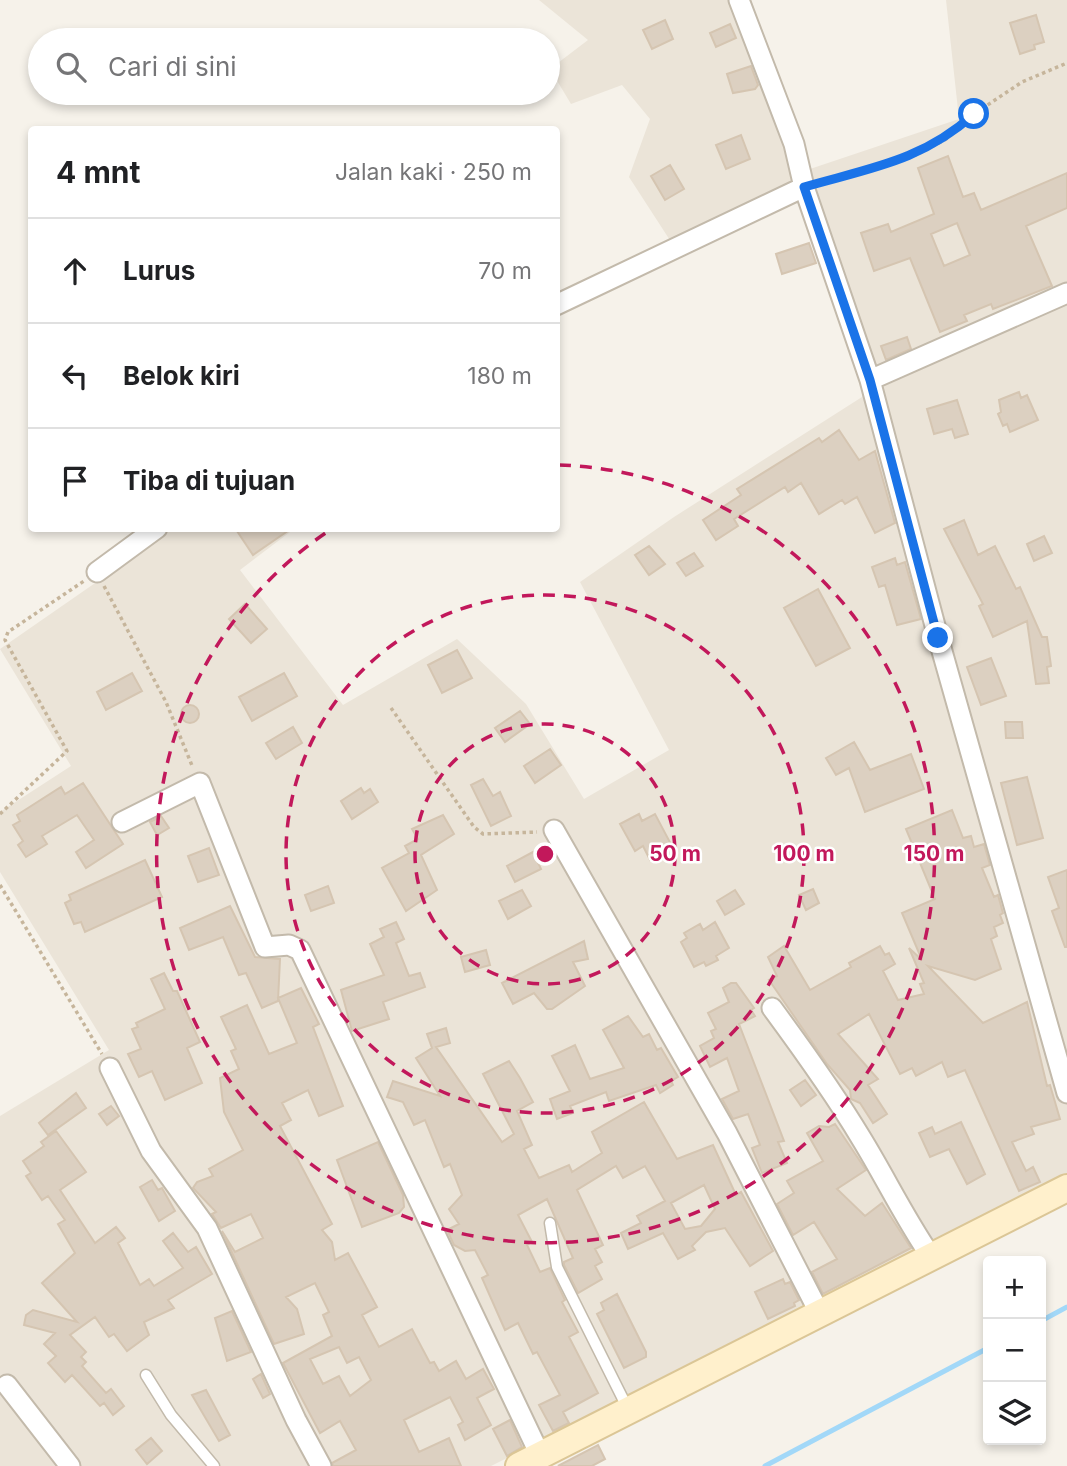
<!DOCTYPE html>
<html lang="id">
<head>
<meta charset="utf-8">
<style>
	body { margin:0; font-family:Inter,sans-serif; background:#f2f2f2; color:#202124 }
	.controls { position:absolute; right:21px; bottom:21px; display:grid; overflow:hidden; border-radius:7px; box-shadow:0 4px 10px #0003 }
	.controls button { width:63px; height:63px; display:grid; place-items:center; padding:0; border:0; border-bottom:2px solid #e0e0e0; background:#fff; color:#202124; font:35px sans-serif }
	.stop { position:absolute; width:21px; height:21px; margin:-16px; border:5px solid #1a73e8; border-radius:50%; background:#fff }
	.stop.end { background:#1a73e8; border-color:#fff; box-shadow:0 2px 7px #0008 }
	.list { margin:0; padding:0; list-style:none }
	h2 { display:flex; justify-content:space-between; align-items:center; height:91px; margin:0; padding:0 28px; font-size:30px }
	h2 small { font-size:23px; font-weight:400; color:#757577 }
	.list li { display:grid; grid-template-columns:46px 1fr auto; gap:21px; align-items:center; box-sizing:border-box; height:105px; padding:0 28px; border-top:2px solid #e0e0e0 }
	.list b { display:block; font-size:26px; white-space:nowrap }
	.list em { font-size:23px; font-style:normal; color:#757577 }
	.icon { flex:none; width:38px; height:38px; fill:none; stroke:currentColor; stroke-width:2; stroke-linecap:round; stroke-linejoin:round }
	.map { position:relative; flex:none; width:1067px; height:1466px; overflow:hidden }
	.search { position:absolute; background:#fff; box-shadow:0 4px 10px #0003; left:28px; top:28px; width:532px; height:77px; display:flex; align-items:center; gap:18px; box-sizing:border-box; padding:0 24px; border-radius:38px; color:#757577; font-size:26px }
	.panel { position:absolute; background:#fff; box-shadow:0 4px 10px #0003; left:28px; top:126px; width:532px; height:406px; border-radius:7px }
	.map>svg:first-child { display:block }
	.residential { fill:#ebe4d8 }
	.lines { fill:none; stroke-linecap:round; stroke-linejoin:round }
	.stream { stroke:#a2d8f8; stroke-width:5 }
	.building { fill:#dcd0c1; stroke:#d5c5b1; stroke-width:2; fill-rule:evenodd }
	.service-casing { stroke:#c3baab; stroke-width:13 }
	.minor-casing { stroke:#c3baab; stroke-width:23 }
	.secondary-casing { stroke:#dbc696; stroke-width:30 }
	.path { stroke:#c6b59b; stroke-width:3.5; stroke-dasharray:3.5 3.5; stroke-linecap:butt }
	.service { stroke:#fff; stroke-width:10 }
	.minor { stroke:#fff; stroke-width:19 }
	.secondary { stroke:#fff0cc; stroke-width:26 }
	.route { stroke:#1a73e8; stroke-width:9 }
	.ring { fill:none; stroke:#c2185b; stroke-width:3.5; stroke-dasharray:12 9 }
	.centre { fill:#c2185b; stroke:#fff; stroke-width:3.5 }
	.ring-label { font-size:21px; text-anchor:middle; font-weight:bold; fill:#c2185b; stroke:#fff; stroke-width:5; stroke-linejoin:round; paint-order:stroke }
</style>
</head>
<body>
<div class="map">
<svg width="1067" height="1466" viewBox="0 0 1067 1466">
	<rect width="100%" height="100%" fill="#f6f2ea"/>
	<path class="residential" d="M539,0H751L810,169L959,119L946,0H1067V1175L491,1466H0V1116L109,1050L0,872V812L71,766L0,649L173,529H294L240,570L343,705L457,639L526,704L584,799L669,750L580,582L674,517L862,397L864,375L802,197L675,248L629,177L650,119L622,85L571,104L550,69L588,40Z"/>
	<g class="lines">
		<path class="stream" d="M1041,1321L1067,1307
			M765,1466L988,1348"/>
	</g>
	<path class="building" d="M1036,15L1044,42L1034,45L1035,49L1020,54L1010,23Z
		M665,20L673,39L652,49L643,30Z
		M730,24L736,38L716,47L710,33Z
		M751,66L758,85L755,89L733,93L727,74Z
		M741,135L750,159L726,169L716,145Z
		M948,156L963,197L974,193L981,210L1067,173V208L1026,226L1052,286L993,309L991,304L964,315L967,321L940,332L910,258L874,271L861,233L888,224L891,232L934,214L918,168ZM957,223L970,255L944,266L931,234Z
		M670,165L684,189L665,200L651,176Z
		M809,243L816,263L782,274L776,254Z
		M907,337L911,349L886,360L881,346Z
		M1019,392L1021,398L1027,395L1038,420L1010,432L1007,424L1003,426L998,414L1001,412L999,400Z
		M957,400L968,434L955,438L952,429L934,434L927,409Z
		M839,430L859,460L875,451L895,523L875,533L857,497L845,504L842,500L819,514L801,483L788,492L785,487L734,519L738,526L716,540L703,520L741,495L737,489L819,438L822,442Z
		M964,520L978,555L995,546L1016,589L1020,587L1042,637H1047L1051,666L1047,667L1049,683L1036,684L1027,621L993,637L979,606L983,604L944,529Z
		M235,528H292L253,555Z
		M1044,536L1052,553L1034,561L1027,544Z
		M649,546L665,564L649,575L635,555Z
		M694,553L703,566L686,576L677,563Z
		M895,558L897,565L905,562L921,619L897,625L885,585L879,587L872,567Z
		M818,589L850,648L816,666L784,608Z
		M245,604L267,629L251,643L229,619Z
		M457,650L472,678L442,693L428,665Z
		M991,658L1006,696L981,705L967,667Z
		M132,673L142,691L106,710L97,692Z
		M284,673L297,696L252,721L239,697Z
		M181 714a9 9 0 1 1 18 0a9 9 0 1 1-18 0Z
		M520,711L530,724L505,742L495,728Z
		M1005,722H1022L1023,738H1006Z
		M293,727L302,743L276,759L266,743Z
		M854,742L870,770L911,754L924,789L865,812L849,768L836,775L826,758Z
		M550,749L561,765L535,783L524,766Z
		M1027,777L1043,838L1017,845L1001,783Z
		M483,779L493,796L500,792L511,816L491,826L471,785Z
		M83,783L123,844L86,868L76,852L94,840L77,815L42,836L47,844L26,857L18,845L23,841L13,825L20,821L17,815L61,787L65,794Z
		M361,788L364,793L370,789L378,802L352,819L341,801Z
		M952,810L963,838L971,836L974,847L984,844L990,865L982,868L994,897L998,895L1003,913L1000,915L1003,923L994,927L997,936L991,939L1001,969L975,980L928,966L983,1023L1027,1002L1047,1086L1050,1085L1060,1119L1031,1127L1034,1134L1012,1142L1026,1171L1033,1167L1040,1182L1019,1191L965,1070L948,1077L942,1062L916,1076L912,1068L900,1074L869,1014L838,1034L878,1079L868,1085L887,1114L873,1123L860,1103L851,1099L850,1090L827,1064L769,980L777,976L768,957L784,946L810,990L851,967L849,963L880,946L885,955L889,953L895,964L883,971L898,1000L924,994L920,984L924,983L909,948L922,960L902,913L935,899L906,829Z
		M639,814L642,821L655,814L673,848L650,860L643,846L635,851L620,824Z
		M443,815L454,834L421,855L437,890L406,911L382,868L409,853L405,846L418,839L412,829Z
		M161,816L169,828L157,835L150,822Z
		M209,848L219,875L198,882L188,856Z
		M533,852L541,869L515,882L507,866Z
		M145,860L162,897L85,932L81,922L74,924L65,903L71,900L69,895Z
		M1067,870V947H1065L1052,911L1059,908L1048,877Z
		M328,886L334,903L311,911L305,895Z
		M813,889L819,903L806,910L799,895Z
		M522,890L531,906L508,919L499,901Z
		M735,890L744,904L725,915L717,901Z
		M230,906L255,957L280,959L278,1001L262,1008L246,973L239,975L223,937L189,950L180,928Z
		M396,922L404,939L396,943L409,976L420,973L425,987L383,1002L389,1019L352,1031L341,990L384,975L370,944L384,937L380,929Z
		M715,922L729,948L716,956L718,960L706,966L704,962L694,967L681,942L687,938L684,933L700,924L703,930Z
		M584,941L588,959L573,962L585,986L552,1009H547L534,993L513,1004L502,983Z
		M486,950L490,965L465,972L461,957Z
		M164,973L173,991H177L200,1042L187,1048L202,1083L165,1100L152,1071L139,1077L128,1054L141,1049L132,1029L138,1027L136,1023L165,1009L151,979Z
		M731,983H736L754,1008L751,1010L755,1016L739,1024L784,1141L778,1142L787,1163L762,1173L752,1148L760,1145L748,1114L733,1119L722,1099L739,1091L727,1058L710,1067L700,1046L714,1038L711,1031L716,1029L708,1013L729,1002L723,988Z
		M301,988L319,1024L313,1027L343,1106L319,1116L308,1090L282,1103L291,1120L280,1126L332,1224L322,1230L332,1242L335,1260L348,1253L377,1307L362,1315L379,1347L412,1329L430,1363L434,1362L439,1371L456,1361L466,1379L483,1369L494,1389L477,1398L491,1425L465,1440L458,1425L463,1422L450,1397L404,1420L419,1452L449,1438L461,1466H333L332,1463L356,1450L340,1421L320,1433L283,1363L332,1336L323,1315L329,1312L315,1283L286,1297L297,1309L304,1334L274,1344L222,1231L235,1252L263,1238L251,1214L221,1228L212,1214L216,1212L193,1188L197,1182L213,1176L209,1169L243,1150L224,1112L220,1078L239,1069L231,1051L236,1049L221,1017L247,1005L269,1054L297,1043L278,998ZM339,1347L347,1363L359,1357L371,1380L350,1396L339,1376L323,1384L310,1359Z
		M628,1016L643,1037L649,1034L657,1050L661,1048L678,1077L671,1081L673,1085L660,1093L656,1085L609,1101L606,1092L570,1106L573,1113L557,1119L550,1099L570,1091L552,1056L575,1045L590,1079L624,1068L603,1030Z
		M446,1028L450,1043L436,1047L502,1142L514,1134L483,1074L509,1061L520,1078L533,1102L517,1111L532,1145L524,1149L539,1178L569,1165L572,1172L602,1153L592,1132L644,1102L677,1159L713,1145L736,1195L741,1192L773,1251L750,1266L725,1228L706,1232L692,1246L695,1250L678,1259L663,1233L628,1249L621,1233L641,1223L637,1216L665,1201L645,1166L623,1178L616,1166L577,1190L603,1245L595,1249L602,1262L595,1266L602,1279L578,1293L564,1265V1262L573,1258L547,1199L518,1215L532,1242L527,1245L540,1272L550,1268L565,1300L562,1302L578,1332L569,1337L598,1393L563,1412L569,1423L553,1431L539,1405L560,1395L537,1352L533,1354L518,1323L505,1330L482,1278L488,1275L475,1250L465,1251L454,1245L447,1230L459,1224L449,1209L462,1195L450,1164L444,1167L425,1120L414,1125L403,1102L387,1097L393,1081L440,1096L416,1058L432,1048L427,1034ZM704,1185L715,1209L701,1226L685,1229L671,1203Z
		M805,1080L816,1095L801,1106L790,1090Z
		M76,1093L86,1108L48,1135L39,1123Z
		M111,1106L119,1116L107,1125L99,1114Z
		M961,1122L985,1174L967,1184L949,1149L930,1157L919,1133L932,1127L935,1134Z
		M835,1124L866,1170L837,1189L865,1216L882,1203L911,1248L823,1294L812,1272L837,1259L814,1222L793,1235L777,1204L794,1193L787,1181L823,1161L807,1133L819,1126L829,1127Z
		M56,1131L86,1172L60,1190L95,1243L116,1227L125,1238L118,1243L140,1285L149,1279L154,1286L183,1268L163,1241L173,1233L188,1252L196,1247L212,1274L168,1300L174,1308L144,1322L149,1335L127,1351L114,1334L109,1337L95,1317L70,1335L86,1352L81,1357L86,1362L82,1366L106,1393L111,1389L124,1406L113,1415L104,1403L100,1406L72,1375L65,1382L48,1363L56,1356L44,1344L55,1333L24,1325L26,1315L33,1310L77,1322L42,1283L75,1253L58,1224L65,1220L48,1196L42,1200L26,1176L31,1173L23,1161L44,1146L41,1142Z
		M378,1142L403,1195L404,1207L399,1213L362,1227L337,1160Z
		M152,1180L158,1190L162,1188L175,1211L159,1221L140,1187Z
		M783,1279L785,1284L790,1282L799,1300L794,1303L795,1306L768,1319L755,1292Z
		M617,1294L646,1352V1357L624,1368L597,1314L604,1310L601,1303Z
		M232,1311L251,1352L227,1361L215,1318Z
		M261,1374L270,1394L263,1398L253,1379Z
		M206,1390L230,1435L219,1441L192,1395Z
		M510,1420L522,1447L507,1456L493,1429Z
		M151,1438L162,1451L147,1464L136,1450Z
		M598,1445L605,1459L592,1466H558Z"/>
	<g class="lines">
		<g class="service-casing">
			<path id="service" d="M550,1223L557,1267L628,1409
				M146,1375L171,1415L214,1466"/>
		</g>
		<g class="minor-casing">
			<path id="minor" d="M739,0L794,144L804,187L870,380L938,637L1067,1093
				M556,305L804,187
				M870,380L1067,293
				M97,572L157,528
				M122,822L200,783L265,947L289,945L300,950L540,1455
				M554,830L727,1133L819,1312
				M772,1008C803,1050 834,1093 861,1138C885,1177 904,1217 930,1255
				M110,1068L151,1151L207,1228L296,1420L321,1466
				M7,1385L70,1466"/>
		</g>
		<g class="secondary-casing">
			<path id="secondary" d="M519,1466L1067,1188"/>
		</g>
		<path class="path" d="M819,183L918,154L948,138L974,114L1022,82L1067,63
			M104,586L166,702L193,768
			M391,708L474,827L483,834L537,832
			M0,814L67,751L5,640L8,632L84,581
			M0,885L102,1054"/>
		<use href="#service" class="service"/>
		<use href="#minor" class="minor"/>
		<use href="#secondary" class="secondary"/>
	</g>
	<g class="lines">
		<path class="route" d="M938,638L870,380L804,187C870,168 922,161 974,114"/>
	</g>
	<g class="ring">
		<circle cx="545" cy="854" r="130"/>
		<circle cx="545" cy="854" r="259"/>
		<path d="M559 465A389 389 0 1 1 330 530"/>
	</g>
	<circle cx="545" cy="854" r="10" class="centre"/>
	<g class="ring-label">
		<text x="675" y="861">50 m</text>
		<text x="804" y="861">100 m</text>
		<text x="934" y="861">150 m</text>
	</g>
</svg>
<div class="controls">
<button>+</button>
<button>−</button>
<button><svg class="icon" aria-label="layers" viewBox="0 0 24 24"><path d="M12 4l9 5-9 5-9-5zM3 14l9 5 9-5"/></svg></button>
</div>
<div class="stop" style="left:974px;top:114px"></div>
<div class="stop end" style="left:938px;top:638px"></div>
<div class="search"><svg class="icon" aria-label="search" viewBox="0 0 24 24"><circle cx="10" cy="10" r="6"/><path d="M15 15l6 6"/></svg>Cari di sini</div>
<section class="panel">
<h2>4 mnt<small>Jalan kaki · 250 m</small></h2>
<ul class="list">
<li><svg class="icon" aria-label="ahead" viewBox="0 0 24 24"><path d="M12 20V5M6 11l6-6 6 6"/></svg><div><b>Lurus</b></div><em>70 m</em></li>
<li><svg class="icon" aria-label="left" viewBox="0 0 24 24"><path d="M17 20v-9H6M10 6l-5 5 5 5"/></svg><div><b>Belok kiri</b></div><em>180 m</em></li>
<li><svg class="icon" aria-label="arrive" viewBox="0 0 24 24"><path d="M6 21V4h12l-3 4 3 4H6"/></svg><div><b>Tiba di tujuan</b></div></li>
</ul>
</section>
</div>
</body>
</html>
